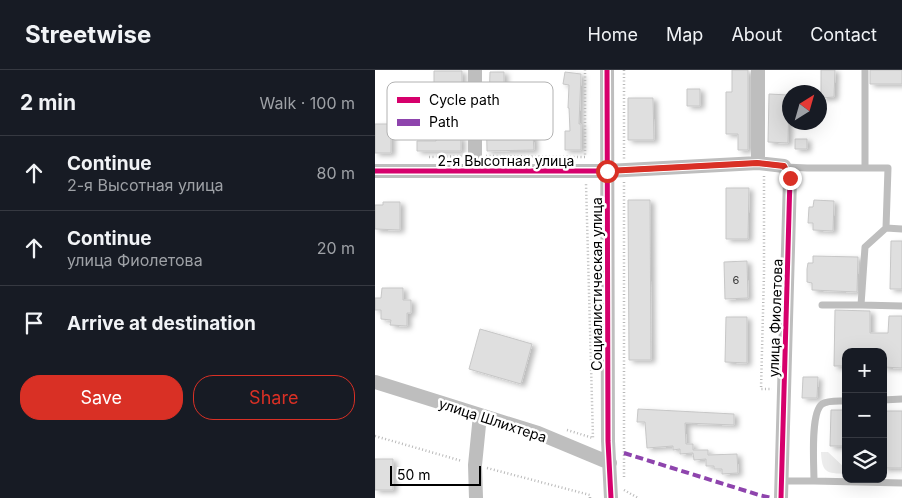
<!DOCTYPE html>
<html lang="en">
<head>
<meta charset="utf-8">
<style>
	body { margin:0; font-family:Inter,sans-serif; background:#242831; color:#f1f3f6 }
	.controls { position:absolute; right:15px; bottom:15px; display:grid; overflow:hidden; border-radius:10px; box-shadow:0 5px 20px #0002 }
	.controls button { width:45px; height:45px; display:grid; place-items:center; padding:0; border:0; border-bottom:1px solid #363941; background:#171b24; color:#f1f3f6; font:25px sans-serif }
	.compass { position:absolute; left:407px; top:15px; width:45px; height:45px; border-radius:50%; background:#171b24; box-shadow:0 5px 20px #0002; rotate:37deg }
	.scale { position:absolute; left:15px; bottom:12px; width:91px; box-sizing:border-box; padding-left:5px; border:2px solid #000; border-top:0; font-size:14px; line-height:18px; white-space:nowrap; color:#000; -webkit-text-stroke:4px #fff; paint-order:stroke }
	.stop { position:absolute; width:15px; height:15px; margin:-11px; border:4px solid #d93025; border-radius:50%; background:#fff }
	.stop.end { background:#d93025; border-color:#fff; box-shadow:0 1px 5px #0008 }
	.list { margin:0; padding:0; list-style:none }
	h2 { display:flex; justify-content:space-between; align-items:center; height:65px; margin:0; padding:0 20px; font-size:21px }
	h2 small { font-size:16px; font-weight:400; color:#9ea1a6 }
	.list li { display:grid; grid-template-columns:32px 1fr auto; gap:15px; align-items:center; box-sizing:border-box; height:75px; padding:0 20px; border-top:1px solid #363941 }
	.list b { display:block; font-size:19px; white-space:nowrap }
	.list p { margin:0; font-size:16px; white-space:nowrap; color:#9ea1a6 }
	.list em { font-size:16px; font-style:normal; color:#9ea1a6 }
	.actions { display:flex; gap:10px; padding:15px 20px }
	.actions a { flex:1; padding:11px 0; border:1px solid #d93025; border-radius:20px; text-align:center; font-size:18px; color:#d93025 }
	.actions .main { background:#d93025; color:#fff }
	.icon { flex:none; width:28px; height:28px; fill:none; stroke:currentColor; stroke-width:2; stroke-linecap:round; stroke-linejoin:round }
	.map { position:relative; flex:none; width:527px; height:428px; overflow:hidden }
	header { display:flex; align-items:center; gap:30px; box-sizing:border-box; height:70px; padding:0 25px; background:#171b24; border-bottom:1px solid #363941 }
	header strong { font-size:24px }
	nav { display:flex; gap:28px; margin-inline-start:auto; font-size:18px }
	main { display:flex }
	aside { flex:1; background:#171b24 }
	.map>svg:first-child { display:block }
	.green { fill:#ececec }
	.building { fill:#dfdfdf; stroke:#c7c7c7; filter:url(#shadow) }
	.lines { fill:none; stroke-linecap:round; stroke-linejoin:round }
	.path { stroke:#b9b9b9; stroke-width:2.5; stroke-dasharray:1 2.5; stroke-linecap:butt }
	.service { stroke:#bebebe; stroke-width:7 }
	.minor { stroke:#bebebe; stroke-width:14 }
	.quiet { stroke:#8e44ad; stroke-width:4; stroke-dasharray:8 4; stroke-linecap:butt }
	.cycleway-casing { stroke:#fff; stroke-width:8 }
	.cycleway { stroke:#d6006c; stroke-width:5 }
	.route { stroke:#d93025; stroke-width:6 }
	.labels { text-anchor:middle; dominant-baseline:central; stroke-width:5; stroke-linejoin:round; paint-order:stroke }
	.number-label { font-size:11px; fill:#383838 }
	.street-label { font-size:14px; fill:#000; stroke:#fff }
	.key { fill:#fff; stroke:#b2b2b2; stroke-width:1 }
	.key-label { font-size:14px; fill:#000 }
</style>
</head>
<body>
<header>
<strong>Streetwise</strong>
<nav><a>Home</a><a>Map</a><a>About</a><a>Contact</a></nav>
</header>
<main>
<aside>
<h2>2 min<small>Walk · 100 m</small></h2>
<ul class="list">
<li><svg class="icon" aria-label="ahead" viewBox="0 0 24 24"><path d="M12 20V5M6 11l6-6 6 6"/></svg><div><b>Continue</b><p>2-я Высотная улица</p></div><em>80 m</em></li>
<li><svg class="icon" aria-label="ahead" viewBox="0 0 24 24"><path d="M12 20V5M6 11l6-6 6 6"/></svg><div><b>Continue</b><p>улица Фиолетова</p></div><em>20 m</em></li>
<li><svg class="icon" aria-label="arrive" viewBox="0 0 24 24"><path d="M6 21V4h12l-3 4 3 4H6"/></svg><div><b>Arrive at destination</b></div></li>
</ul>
<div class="actions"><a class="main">Save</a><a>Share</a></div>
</aside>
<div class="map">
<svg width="527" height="428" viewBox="0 0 527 428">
	<defs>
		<filter id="shadow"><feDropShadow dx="4" dy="2.5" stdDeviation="2.5" flood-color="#0004"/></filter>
	</defs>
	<rect width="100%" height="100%" fill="#fff"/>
	<path class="green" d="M446,382H453L471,399V404C451,403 447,403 446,382Z"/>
	<path class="building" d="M357,0H373V80H363V64H351V22H357Z
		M446,0H460L459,27L446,28Z
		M495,0H527V14H495Z
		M59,1H87V22H64V17H59Z
		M115,2H129V22H125L126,61H142V64H158L159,80L112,81L111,32H114Z
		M190,2L206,4L204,54H206V80H190V61H195L194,38H193L194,15L188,14Z
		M312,19H325V36H312Z
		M394,24L414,25L413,73L393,72Z
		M253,28H278L279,70H253Z
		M0,54H16V83H0Z
		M86,67V81H42V71H61V68Z
		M420,69H432V79H420Z
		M351,118H374L373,169H351Z
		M253,130H275L276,290H254Z
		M439,130L459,131L458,161L438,160V153H433L434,137H438Z
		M8,132H25V160L0,159V135H8Z
		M516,171H527V219H515Z
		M438,186L483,187L482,222L437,220V213L432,212V199L433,193H438Z
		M372,191L373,228L350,229L349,192Z
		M7,218H28V230H36V243H32V256L15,255L16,250L6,249V240H0V228H6Z
		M460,240L495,241V263H513L514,246H527V298L508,297V282H471V296H459Z
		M351,247H372V293L350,292Z
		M105,259L157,274L146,314L94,299Z
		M428,307H443L442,328H427Z
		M263,339L359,344V355L310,353L311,374H318V380H333V385L362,384L363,403L347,404V399H339V396H331V389L319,390L318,383L305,384V379L298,380V376L272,378L270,352H262Z
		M456,340H471V376H455Z
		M508,341H527V398H508Z
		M0,389H18V420H0Z"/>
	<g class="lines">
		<path class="path" d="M249,0V89
			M111,86L210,87V0
			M54,87L88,86
			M389,106V204L386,319H397
			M192,360L218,368L211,113
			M0,366L87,391
			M112,398L215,425V428
			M249,407V112
			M249,420L263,428"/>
		<path class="service" d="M410,97L432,98H513L511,158L527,159
			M490,98V0
			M511,158L490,177L486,235L527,236
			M447,235H486
			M508,330L527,329
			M407,411H439C439,395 435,343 447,334C453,330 464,331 471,331
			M439,411L527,413"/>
		<path class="minor" d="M232,0L233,371L236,428
			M383,93V0
			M0,101H232L383,93L409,96L415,108L406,428
			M100,101V0
			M0,312L163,363L235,393
			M101,428L100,395L105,345"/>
		<path class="quiet" d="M249,383L384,425L397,428"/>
		<g class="cycleway-casing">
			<path id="cycleway" d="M232,0L233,371L236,428
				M0,101H232L383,93L409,96L415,108L406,428"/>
		</g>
		<use href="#cycleway" class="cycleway"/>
	</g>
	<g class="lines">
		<path class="route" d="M232,101L382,93L409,96L415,108"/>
	</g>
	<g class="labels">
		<g class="number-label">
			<text x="361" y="210">6</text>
		</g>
		<g class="street-label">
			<text x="131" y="90">2-я Высотная улица</text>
			<text transform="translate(221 214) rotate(-90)">Социалистическая улица</text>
			<text transform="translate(400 248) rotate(-88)">улица Фиолетова</text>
			<text transform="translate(118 350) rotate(18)">улица Шлихтера</text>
		</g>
	</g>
	<rect x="12" y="12" width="166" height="58" rx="8" class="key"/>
	<rect x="22" y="27" width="23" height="6" fill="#d6006c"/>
	<rect x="22" y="49" width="23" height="7" fill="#8e44ad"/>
	<g class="key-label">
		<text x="54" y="35">Cycle path</text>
		<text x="54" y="57">Path</text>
	</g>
</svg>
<div class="controls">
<button>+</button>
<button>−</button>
<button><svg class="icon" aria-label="layers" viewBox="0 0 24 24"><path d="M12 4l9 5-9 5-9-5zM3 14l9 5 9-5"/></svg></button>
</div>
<svg class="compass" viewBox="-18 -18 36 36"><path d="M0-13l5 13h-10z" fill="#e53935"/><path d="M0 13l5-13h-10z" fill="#9ea1a6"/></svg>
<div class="scale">50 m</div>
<div class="stop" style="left:232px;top:101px"></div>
<div class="stop end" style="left:415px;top:108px"></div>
</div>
</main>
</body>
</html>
